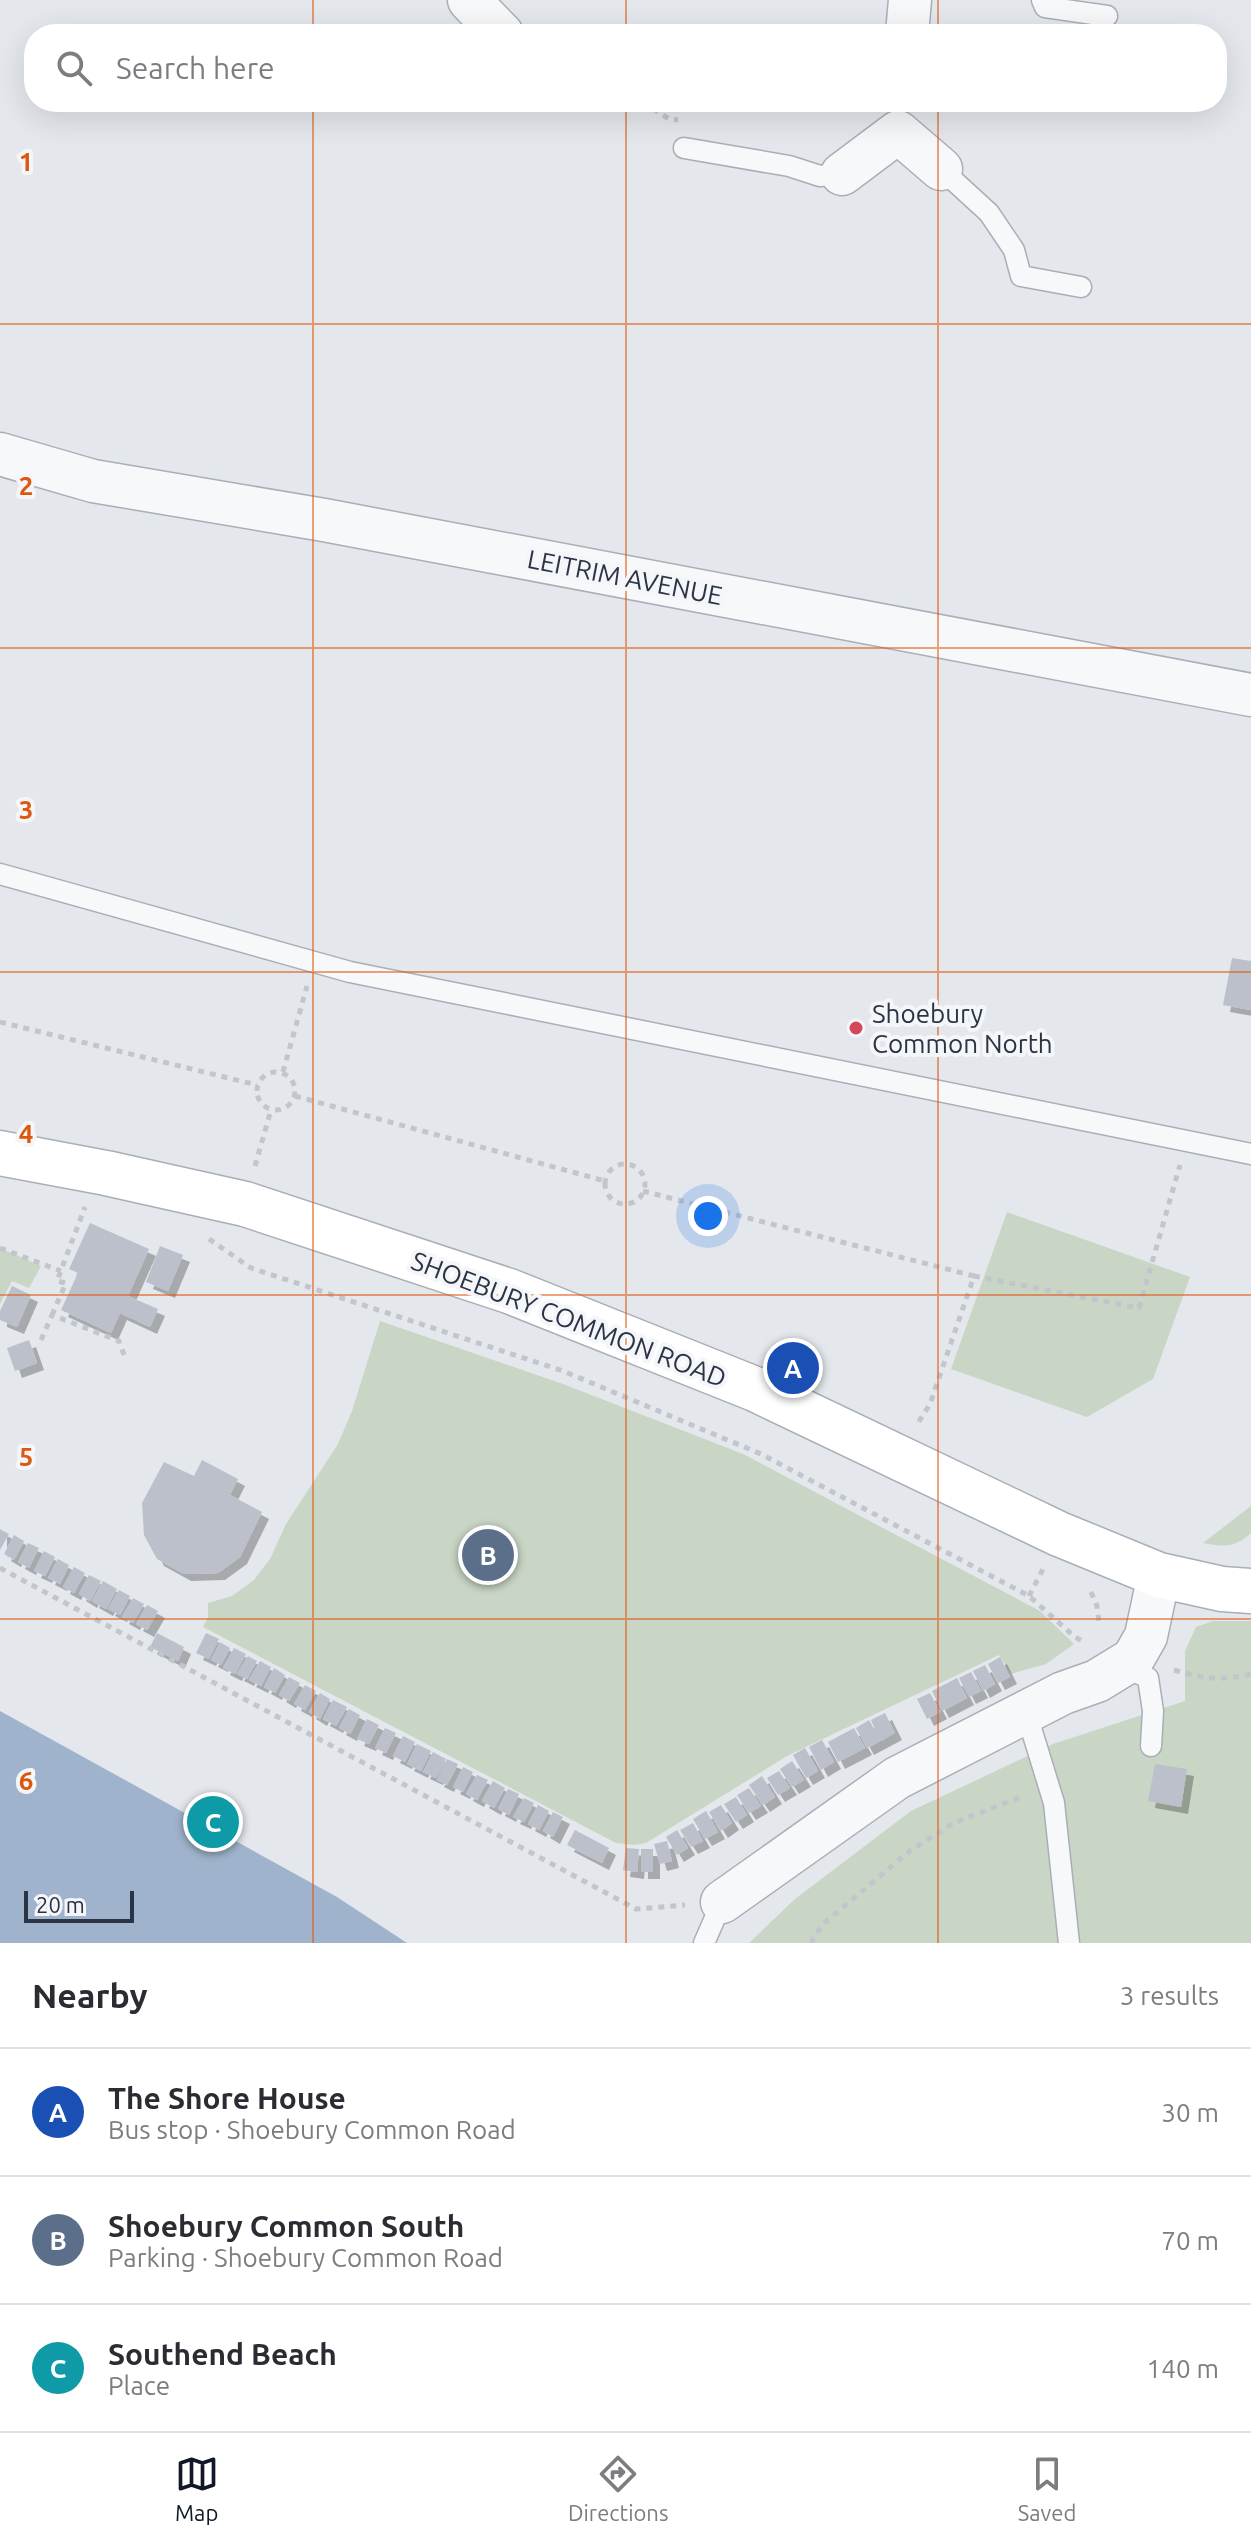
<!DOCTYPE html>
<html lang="en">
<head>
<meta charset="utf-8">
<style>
	body { margin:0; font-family:Ubuntu,sans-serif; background:#f2f2f3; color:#2b2b33 }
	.scale { position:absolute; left:24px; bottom:20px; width:110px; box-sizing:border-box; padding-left:8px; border:4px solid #2b3445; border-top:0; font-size:22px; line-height:28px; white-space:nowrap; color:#2b3445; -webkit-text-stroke:6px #f4f6f9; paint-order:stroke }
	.you { position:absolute; left:708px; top:1216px; width:28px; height:28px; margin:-20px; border:6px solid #fff; border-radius:50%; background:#1a73e8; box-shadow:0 0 0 12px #1a73e833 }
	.badge { display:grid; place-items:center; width:52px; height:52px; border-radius:50%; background:#111827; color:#fff; font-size:26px; font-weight:700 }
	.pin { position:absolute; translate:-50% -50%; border:4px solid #fff; box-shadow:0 2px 8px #0006 }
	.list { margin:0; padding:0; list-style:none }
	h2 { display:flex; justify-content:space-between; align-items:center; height:104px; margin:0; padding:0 32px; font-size:34px }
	h2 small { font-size:26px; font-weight:400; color:#7c7c81 }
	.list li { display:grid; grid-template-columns:52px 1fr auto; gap:24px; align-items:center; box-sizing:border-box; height:128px; padding:0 32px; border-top:2px solid #e1e1e2 }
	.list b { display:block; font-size:30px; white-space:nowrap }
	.list p { margin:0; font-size:26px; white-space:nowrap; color:#7c7c81 }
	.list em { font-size:26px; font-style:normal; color:#7c7c81 }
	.icon { flex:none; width:44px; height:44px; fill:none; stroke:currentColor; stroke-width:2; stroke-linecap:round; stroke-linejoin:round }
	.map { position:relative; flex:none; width:1251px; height:1943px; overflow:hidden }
	.search { position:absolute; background:#fff; box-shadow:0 8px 32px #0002; left:24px; right:24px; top:24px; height:88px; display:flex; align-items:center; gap:20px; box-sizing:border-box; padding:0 28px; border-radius:32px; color:#7c7c81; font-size:30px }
	.sheet { height:488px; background:#fff }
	nav { display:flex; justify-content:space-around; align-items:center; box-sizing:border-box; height:112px; border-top:2px solid #e1e1e2; background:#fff; font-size:22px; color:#7c7c81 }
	nav a { display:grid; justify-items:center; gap:4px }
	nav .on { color:#111827 }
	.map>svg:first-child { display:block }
	.green { fill:#c9d6c5 }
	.water { fill:#9fb4cc }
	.building { fill:#bbc0ca; filter:url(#shadow) }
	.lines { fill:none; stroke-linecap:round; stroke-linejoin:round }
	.lane-casing { stroke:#a9aeb7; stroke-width:23 }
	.street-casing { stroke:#a9aeb7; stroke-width:45 }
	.secondary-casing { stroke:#a9aeb7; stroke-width:47 }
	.path { stroke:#c2c5cb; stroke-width:5; stroke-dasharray:6 6; stroke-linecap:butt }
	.lane { stroke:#f7f8fa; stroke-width:20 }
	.street { stroke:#f7f8fa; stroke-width:42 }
	.secondary { stroke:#fff; stroke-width:44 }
	.grid { fill:none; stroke:#df570f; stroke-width:2; stroke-opacity:0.55 }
	.poi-dot { fill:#d1495b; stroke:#f4f6f9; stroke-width:3 }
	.labels { text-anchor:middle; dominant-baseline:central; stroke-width:8; stroke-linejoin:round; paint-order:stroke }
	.street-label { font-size:26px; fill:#2b3445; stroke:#f4f6f9 }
	.poi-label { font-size:26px; fill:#2b3445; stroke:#f4f6f9; text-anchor:start }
	.grid-label { font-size:26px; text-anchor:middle; font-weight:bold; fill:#df570f; stroke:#f4f6f9; stroke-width:8; stroke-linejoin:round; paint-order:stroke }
</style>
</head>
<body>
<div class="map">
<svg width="1251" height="1943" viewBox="0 0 1251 1943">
	<defs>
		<filter id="shadow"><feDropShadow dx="7" dy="7" stdDeviation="0" flood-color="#0004"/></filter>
	</defs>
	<rect width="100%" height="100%" fill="#e4e7ec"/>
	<path class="green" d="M1007,1212L1190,1277L1153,1379L1087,1417L951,1369Z
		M0,1248L41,1266L29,1288L12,1281L0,1304Z
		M380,1321L563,1384L743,1454L1040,1611L1074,1644L1046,1664L1011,1674L999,1655L787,1756L646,1843L634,1845L616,1843L203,1627L208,1617V1603L232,1596L254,1580L270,1559L286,1524L338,1444L352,1411Z
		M1251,1506V1533C1235,1548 1224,1547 1203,1543Z
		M1213,1621H1251V1943H749L795,1899L911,1811L1053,1744L1185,1701V1651L1196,1627Z"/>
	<path class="water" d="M0,1711L337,1897L407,1943H0Z"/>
	<path class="building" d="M1232,958L1251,961V1010L1223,1005Z
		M90,1223L149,1249L128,1296L158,1309L150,1327L120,1313L111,1333L61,1310L78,1273L69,1269Z
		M160,1246L183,1255L168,1291L146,1282Z
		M12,1286L31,1295L17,1327L0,1320V1311Z
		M29,1340L37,1363L15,1371L7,1348Z
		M202,1460L238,1479L230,1495L262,1512L240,1557L218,1573L184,1574L157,1559L144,1535L142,1503L164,1462L194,1476Z
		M0,1529L9,1534L0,1550Z
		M14,1535L24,1541L14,1560L4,1554Z
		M28,1543L39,1548L29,1568L18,1562Z
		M44,1551L55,1557L45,1576L34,1571Z
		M58,1559L69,1565L60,1584L48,1578Z
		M74,1567L85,1573L74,1593L63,1587Z
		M89,1575L101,1581L90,1601L79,1594Z
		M103,1581L117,1589L106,1609L92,1601Z
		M119,1590L130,1596L120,1615L108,1609Z
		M133,1598L144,1604L133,1623L122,1617Z
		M147,1605L158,1611L147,1630L136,1624Z
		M157,1633L184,1647L178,1661L150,1647Z
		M206,1633L219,1639L209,1659L196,1653Z
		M220,1642L230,1648L221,1665L211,1660Z
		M234,1648L246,1654L235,1674L223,1668Z
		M248,1656L257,1661L247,1679L237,1674Z
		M1000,1657L1010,1677L998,1683L988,1664Z
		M260,1661L271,1667L261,1686L249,1680Z
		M985,1665L995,1684L983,1691L973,1671Z
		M274,1668L285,1675L275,1693L264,1687Z
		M971,1672L981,1691L969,1697L959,1678Z
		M289,1677L300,1683L289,1701L279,1695Z
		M957,1678L967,1698L942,1711L932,1691Z
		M305,1685L316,1691L305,1710L294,1704Z
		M320,1693L330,1699L320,1719L309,1712Z
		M930,1693L940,1712L927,1719L917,1699Z
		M333,1700L347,1707L336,1726L323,1719Z
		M349,1709L360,1715L350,1734L339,1728Z
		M885,1713L895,1733L867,1748L856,1728L869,1720L878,1736L871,1720Z
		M367,1719L379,1725L369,1744L357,1739Z
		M385,1728L396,1733L386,1753L375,1748Z
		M854,1728L865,1748L838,1762L828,1742Z
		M403,1736L415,1742L405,1762L393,1756Z
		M822,1740L834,1762L821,1770L809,1747Z
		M417,1744L431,1751L421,1771L407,1764Z
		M805,1748L818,1771L806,1778L793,1755Z
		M433,1752L446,1759L436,1778L423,1772Z
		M447,1759L458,1764L447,1785L437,1780Z
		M792,1761L804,1780L792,1787L780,1769Z
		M1155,1764L1187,1769L1181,1807L1148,1801Z
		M463,1767L473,1772L463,1792L453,1787Z
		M779,1771L790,1788L778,1795L767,1778Z
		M477,1775L488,1780L477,1800L466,1794Z
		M762,1776L775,1797L763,1805L749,1785Z
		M493,1781L505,1788L494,1808L482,1801Z
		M749,1788L761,1806L749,1813L737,1795Z
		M508,1789L519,1794L509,1815L498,1809Z
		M736,1797L747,1815L736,1822L724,1804Z
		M524,1798L534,1803L524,1822L513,1817Z
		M538,1805L549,1811L539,1830L528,1824Z
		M721,1805L732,1823L721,1831L709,1812Z
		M706,1811L718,1832L705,1839L693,1819Z
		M553,1812L563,1817L553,1837L543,1831Z
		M693,1823L703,1841L691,1847L680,1830Z
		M575,1830L609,1848L602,1863L567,1845Z
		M677,1830L688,1848L677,1855L666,1837Z
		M667,1841L672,1861L660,1864L654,1844Z
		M626,1848L639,1849L637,1872L623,1870Z
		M641,1849H653V1872H641Z"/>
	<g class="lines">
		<g class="lane-casing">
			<path id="lane" d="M1042,0L1045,7L1107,16
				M684,148L789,166L820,176L842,174
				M941,169L989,213L1014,250L1021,276L1081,287
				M0,874L350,972L1251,1154
				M1123,1666L1148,1678L1153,1711L1151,1746
				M1026,1712L1054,1803L1069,1943
				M704,1943L722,1902"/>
		</g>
		<g class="street-casing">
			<path id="street" d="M469,0L502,34
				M907,34L910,0
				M898,132L941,169
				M842,174L898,132
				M0,454L93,481L324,520L1251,695
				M722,1902L897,1778L1063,1693L1097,1681L1133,1659L1146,1636L1159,1575"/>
		</g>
		<g class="secondary-casing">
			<path id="secondary" d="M0,1153L106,1173L245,1204L509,1291L755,1389L1059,1534L1159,1575L1222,1589L1251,1591"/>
		</g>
		<path class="path" d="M643,102L669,119L678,120
			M0,1022L257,1085
			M257 1091a19 19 0 1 1 38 0a19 19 0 1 1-38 0Z
			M283,1072L307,986
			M295,1096L605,1181
			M605 1184a20 20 0 1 1 40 0a20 20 0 1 1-40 0Z
			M255,1166L271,1110
			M643,1191L974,1276L930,1404L918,1423
			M209,1239L251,1268L563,1371L761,1454L1029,1596L1075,1637L1084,1642
			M0,1248L61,1271
			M974,1276L1139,1308L1180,1165
			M52,1315L66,1283L57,1281L85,1207
			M41,1340L52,1315L119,1341L126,1360
			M0,1568L636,1909L685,1905
			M1091,1592L1097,1606L1099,1622
			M1029,1596L1043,1569
			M1174,1670C1204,1679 1220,1681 1251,1674
			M811,1943L822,1925L911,1850L954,1823L1023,1796"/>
		<use href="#lane" class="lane"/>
		<use href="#street" class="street"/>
		<use href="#secondary" class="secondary"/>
	</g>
	<path class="grid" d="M313,0V34M626,0V34M938,0V34M313,102V1943M626,102V1943M938,102V1943M0,324H1251M0,648H1251M0,972H1251M0,1295H1251M0,1619H1251"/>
	<circle class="poi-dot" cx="856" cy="1028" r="8"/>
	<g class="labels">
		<g class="street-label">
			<text transform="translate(625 577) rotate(11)">LEITRIM AVENUE</text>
			<text transform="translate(569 1319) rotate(21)">SHOEBURY COMMON ROAD</text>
		</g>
		<g class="poi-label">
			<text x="872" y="1013">Shoebury<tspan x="872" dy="30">Common North</tspan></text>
		</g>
	</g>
	<g class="grid-label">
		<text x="26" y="171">1</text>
		<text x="26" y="495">2</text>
		<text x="26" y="819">3</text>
		<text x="26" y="1143">4</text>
		<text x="26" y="1466">5</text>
		<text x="26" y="1790">6</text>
	</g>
</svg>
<div class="scale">20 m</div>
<div class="you"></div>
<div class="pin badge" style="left:793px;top:1368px;background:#1a4fb4">A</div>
<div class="pin badge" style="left:488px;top:1555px;background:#5c6f8a">B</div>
<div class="pin badge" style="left:213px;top:1822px;background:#0f9aa8">C</div>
<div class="search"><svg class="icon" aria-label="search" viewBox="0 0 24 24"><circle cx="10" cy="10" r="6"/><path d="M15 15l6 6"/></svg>Search here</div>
</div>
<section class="sheet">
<h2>Nearby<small>3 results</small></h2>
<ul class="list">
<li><span class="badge" style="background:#1a4fb4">A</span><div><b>The Shore House</b><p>Bus stop · Shoebury Common Road</p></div><em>30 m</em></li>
<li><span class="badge" style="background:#5c6f8a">B</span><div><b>Shoebury Common South</b><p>Parking · Shoebury Common Road</p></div><em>70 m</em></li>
<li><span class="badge" style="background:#0f9aa8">C</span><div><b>Southend Beach</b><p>Place</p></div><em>140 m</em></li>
</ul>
</section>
<nav>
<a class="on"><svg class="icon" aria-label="map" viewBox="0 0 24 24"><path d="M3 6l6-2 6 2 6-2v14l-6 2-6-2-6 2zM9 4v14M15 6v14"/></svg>Map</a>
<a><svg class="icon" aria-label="directions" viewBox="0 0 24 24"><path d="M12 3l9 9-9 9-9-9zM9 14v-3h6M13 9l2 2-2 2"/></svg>Directions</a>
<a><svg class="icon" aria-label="saved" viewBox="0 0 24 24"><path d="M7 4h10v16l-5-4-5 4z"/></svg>Saved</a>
</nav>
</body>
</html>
